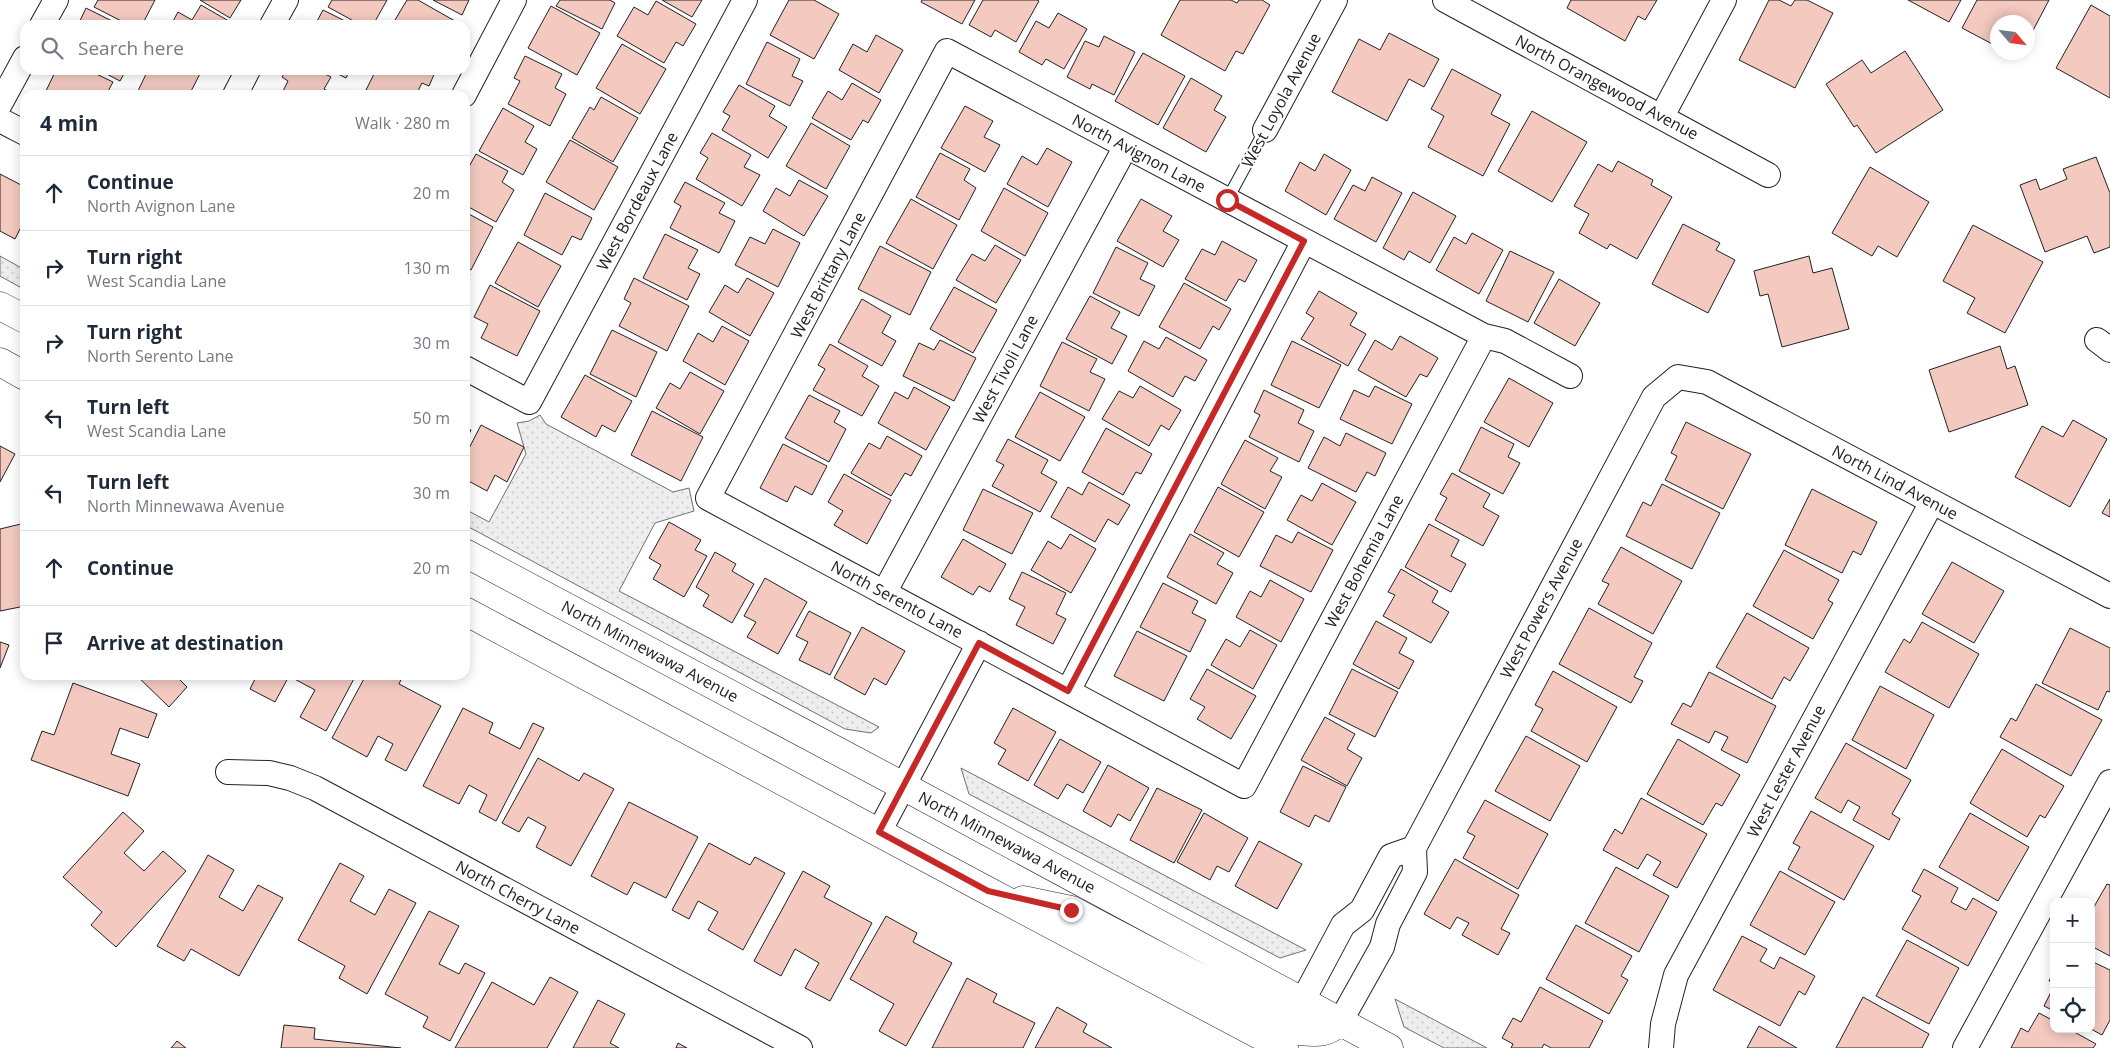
<!DOCTYPE html>
<html lang="en">
<head>
<meta charset="utf-8">
<style>
	body { margin:0; font-family:"Open Sans",sans-serif; background:#f6f6f7; color:#1f2937 }
	.controls { position:absolute; right:15px; bottom:15px; display:grid; overflow:hidden; border-radius:10px; box-shadow:0 2px 12px #0003 }
	.controls button { width:45px; height:45px; display:grid; place-items:center; padding:0; border:0; border-bottom:1px solid #e0e1e3; background:#fff; color:#1f2937; font:25px sans-serif }
	.compass { position:absolute; left:1990px; top:15px; width:45px; height:45px; border-radius:50%; background:#fff; box-shadow:0 2px 12px #0003; rotate:118deg }
	.stop { position:absolute; width:15px; height:15px; margin:-11px; border:4px solid #c62828; border-radius:50%; background:#fff }
	.stop.end { background:#c62828; border-color:#fff; box-shadow:0 1px 5px #0008 }
	.list { margin:0; padding:0; list-style:none }
	h2 { display:flex; justify-content:space-between; align-items:center; height:65px; margin:0; padding:0 20px; font-size:21px }
	h2 small { font-size:16px; font-weight:400; color:#747a83 }
	.list li { display:grid; grid-template-columns:32px 1fr auto; gap:15px; align-items:center; box-sizing:border-box; height:75px; padding:0 20px; border-top:1px solid #e0e1e3 }
	.list b { display:block; font-size:19px; white-space:nowrap }
	.list p { margin:0; font-size:16px; white-space:nowrap; color:#747a83 }
	.list em { font-size:16px; font-style:normal; color:#747a83 }
	.icon { flex:none; width:28px; height:28px; fill:none; stroke:currentColor; stroke-width:2; stroke-linecap:round; stroke-linejoin:round }
	.map { position:relative; flex:none; width:2110px; height:1048px; overflow:hidden }
	.search { position:absolute; background:#fff; box-shadow:0 2px 12px #0003; left:20px; top:20px; width:450px; height:55px; display:flex; align-items:center; gap:12px; box-sizing:border-box; padding:0 18px; border-radius:15px; color:#747a83; font-size:19px }
	.panel { position:absolute; background:#fff; box-shadow:0 2px 12px #0003; left:20px; top:90px; width:450px; height:590px; border-radius:15px }
	.map>svg:first-child { display:block }
	.park { fill:url(#park-dots); stroke:#6f6f6f }
	.building { fill:#f3c9c0; stroke:#222 }
	.lines { fill:none; stroke-linecap:round; stroke-linejoin:round }
	.lane-casing { stroke:#222; stroke-width:13 }
	.street-casing { stroke:#222; stroke-width:26 }
	.secondary-casing { stroke:#222; stroke-width:29 }
	.lane { stroke:#fff; stroke-width:11 }
	.street { stroke:#fff; stroke-width:24 }
	.secondary { stroke:#fff; stroke-width:28 }
	.route { stroke:#c62828; stroke-width:6 }
	.labels { text-anchor:middle; dominant-baseline:central; stroke-width:4; stroke-linejoin:round; paint-order:stroke }
	.street-label { font-size:16px; fill:#222; stroke:#fff }
</style>
</head>
<body>
<div class="map">
<svg width="2110" height="1048" viewBox="0 0 2110 1048">
	<defs>
		<pattern id="park-dots" width="8" height="8" patternUnits="userSpaceOnUse" patternTransform="scale(1.25)"><rect width="8" height="8" fill="#eee"/><path d="M2 2h.1M6 6h.1" fill="none" stroke="#ccc" stroke-width="1.8" stroke-linecap="round"/></pattern>
	</defs>
	<rect width="100%" height="100%" fill="#fff"/>
	<path class="park" d="M0,256L25,270V290L0,276Z
		M540,415L546,424L673,492L689,488L694,511L655,523L619,591L879,727L871,733L845,729L465,525V509L489,522L526,454L517,423L529,421Z
		M961,768L1306,950L1280,958L969,794Z
		M1395,999L1487,1048H1444L1404,1027Z"/>
	<path class="building" d="M98,0H155L142,25H129L94,7Z
		M200,0H241L230,18Z
		M332,0H387L373,25H361L328,7Z
		M407,0H418L462,25H392Z
		M433,0H469L462,15Z
		M560,0H610L615,3L602,29L556,6Z
		M662,0H702L692,17Z
		M789,0H814L839,14L814,59L770,35Z
		M922,0H975L962,24L921,2Z
		M983,0H1037L1039,1L1016,42L995,30L991,37L969,25Z
		M1180,0H1231L1237,3L1239,0H1262L1270,5L1243,54L1236,51L1225,71L1161,35Z
		M1571,0H1657L1645,20L1638,16L1625,41L1567,8Z
		M1769,0H1779L1791,6L1795,0H1807L1833,13L1795,88L1739,60Z
		M1908,0H1961L1949,22Z
		M1977,0H2049L2028,40V22H1998V47L1962,28Z
		M656,1L696,24L683,46L676,42L664,63L617,36L634,7L648,15Z
		M201,5L234,24V25H171L178,12L192,20Z
		M2091,5L2110,16V98L2056,68Z
		M551,6L600,33L577,75L528,48Z
		M86,8L120,25H78Z
		M323,10L353,25H315Z
		M1058,13L1087,29L1064,69L1046,59L1042,65L1019,52L1036,21L1049,28Z
		M1389,33L1439,59L1424,87L1409,79L1387,121L1332,92L1359,39L1380,50Z
		M876,35L903,50L879,93L839,70L853,44L867,52Z
		M1104,36L1135,52L1114,95L1092,84L1090,89L1067,77L1085,41L1099,47Z
		M767,42L800,59L792,76L803,81L790,106L746,84Z
		M622,44L666,69L640,114L596,88Z
		M1905,51L1943,110L1876,153L1857,125L1854,127L1826,84L1862,60L1871,73Z
		M2007,52H2021L2018,58Z
		M1143,53L1185,76L1158,125L1115,101Z
		M525,56L562,74L555,88L566,94L550,126L508,104L520,81L514,78Z
		M1452,69L1501,95L1491,114L1510,124L1483,176L1428,147L1444,116L1431,109Z
		M56,70H88L113,82L106,95H44Z
		M99,70H126L120,81Z
		M148,70L168,72L169,70H202L189,95H140L137,93Z
		M286,70H317L331,77L324,89L335,95H281L288,81L282,77Z
		M330,70H350L346,78Z
		M376,70H436L429,86L422,83L416,95H376L366,90Z
		M1191,78L1222,96L1214,110L1226,117L1206,152L1163,128Z
		M852,83L881,100L868,123L863,120L851,140L812,118L828,91L842,100Z
		M739,85L775,106L769,116L787,127L768,158L722,130L730,116L723,112Z
		M601,97L638,118L613,162L572,138L590,107L594,110Z
		M965,106L993,121L984,137L1000,145L985,172L941,148Z
		M503,108L534,126L525,142L537,149L523,175L479,151Z
		M1532,111L1587,142L1552,202L1498,171Z
		M811,123L850,146L826,189L786,166Z
		M712,133L751,155L744,167L760,175L742,206L696,179L708,158L700,153Z
		M570,140L618,167L594,210L546,182Z
		M1047,148L1072,162L1048,207L1007,184L1022,156L1037,165Z
		M940,153L970,169L964,180L976,188L959,220L916,197Z
		M476,154L508,171L502,182L514,190L496,222L465,205V174Z
		M1324,154L1351,170L1326,215L1285,191L1300,162L1315,171Z
		M2096,157L2110,193V247L2094,253L2087,236L2045,252L2020,185L2036,179L2040,190L2067,179L2063,169Z
		M1618,161L1653,180L1651,185L1672,197L1637,259L1610,244L1607,249L1579,233L1589,214L1574,206L1598,164L1612,172Z
		M1870,167L1929,202L1897,257L1878,246L1872,256L1832,233Z
		M0,174L25,187V219L15,239L0,231Z
		M1372,177L1402,193L1376,242L1334,219L1353,185L1365,191Z
		M799,180L828,196L804,236L763,211L776,188L790,196Z
		M685,182L725,203L719,213L735,221L719,253L670,228L681,206L674,202Z
		M1004,188L1048,213L1025,256L981,231Z
		M1413,192L1456,216L1430,263L1409,251L1404,260L1383,248Z
		M545,193L592,218L581,240L572,236L562,255L524,235Z
		M911,199L957,225L933,269L886,243Z
		M1141,199L1172,216L1163,231L1179,240L1163,267L1117,241Z
		M465,212L493,227L471,270L465,267Z
		M1683,224L1720,243L1716,250L1735,260L1708,313L1652,284Z
		M1973,225L2043,262L2005,333L1967,313L1975,298L1943,281Z
		M773,229L800,243L778,287L735,265L750,237L765,244Z
		M1472,233L1503,250L1479,294L1436,270L1454,237L1466,244Z
		M665,234L698,250L688,268L700,274L687,300L643,278Z
		M1222,241L1257,260L1245,282L1239,279L1226,301L1185,279L1202,249L1215,255Z
		M518,242L561,266L538,307L495,283Z
		M995,245L1021,260L996,303L956,280L972,254L985,261Z
		M880,246L931,272L910,315L858,289Z
		M1116,247L1148,263L1140,279L1155,286L1139,316L1093,293Z
		M1510,251L1554,272L1528,322L1486,301Z
		M1809,256L1813,273L1832,268L1849,329L1782,347L1768,294L1760,296L1754,271Z
		M465,272L470,274L465,284Z
		M634,278L689,306L667,351L619,326L631,303L624,299Z
		M747,278L774,293L750,336L709,312L725,285L738,293Z
		M1559,279L1600,303L1575,346L1534,323Z
		M1184,283L1231,309L1219,330L1213,326L1200,349L1159,327Z
		M490,285L540,311L517,356L481,338L488,324L474,317Z
		M954,287L997,310L973,353L930,329Z
		M1319,291L1357,313L1350,325L1366,334L1348,366L1301,339L1314,318L1306,313Z
		M1090,296L1120,312L1111,328L1127,336L1112,364L1066,339Z
		M862,299L891,316L882,333L896,341L882,366L838,342Z
		M722,326L749,341L725,385L683,361L698,333L713,342Z
		M612,330L657,352L636,397L590,374Z
		M1400,336L1438,358L1427,377L1420,374L1406,397L1358,370L1375,340L1392,350Z
		M1166,337L1207,360L1195,381L1185,376L1173,397L1128,371L1144,341L1159,349Z
		M940,340L976,358L954,401L903,376L919,343L934,350Z
		M1292,341L1341,365L1319,408L1271,385Z
		M1062,342L1097,359L1090,372L1105,379L1089,411L1040,386Z
		M830,344L868,366L862,376L879,386L862,416L813,390L825,369L818,365Z
		M2000,346L2007,369L2015,366L2028,405L1949,432L1929,370Z
		M690,372L724,391L700,434L656,408L670,383L680,389Z
		M585,375L632,401L615,432L602,425L596,437L561,417Z
		M1509,378L1553,403L1529,447L1484,422Z
		M1140,386L1181,410L1169,430L1161,425L1149,446L1102,419L1119,391L1133,398Z
		M1375,386L1412,404L1392,444L1340,419L1354,390L1369,397Z
		M914,387L950,407L926,450L878,423L895,392L908,399Z
		M1264,390L1304,410L1298,423L1314,431L1299,462L1249,437L1260,415L1254,412Z
		M1040,392L1085,417L1060,461L1015,437Z
		M809,395L840,411L834,422L846,429L829,462L785,438Z
		M652,411L703,437L681,481L631,455Z
		M2073,420L2107,439L2070,507L2015,477L2042,426L2063,437Z
		M1686,422L1751,454L1723,509L1665,480L1677,456L1671,453Z
		M481,425L524,447L507,482L495,475L487,491L465,479V456Z
		M465,427L471,430L465,443Z
		M1481,427L1514,444L1508,457L1520,463L1503,494L1459,471Z
		M1106,428L1152,454L1141,474L1136,472L1123,495L1082,472Z
		M1346,433L1386,453L1375,476L1367,472L1356,492L1308,468L1324,437L1340,446Z
		M887,436L922,456L911,476L905,473L891,496L851,473L869,443L880,449Z
		M1008,439L1048,460L1041,473L1057,482L1040,512L992,486L1004,465L996,461Z
		M1245,440L1278,458L1270,471L1282,477L1265,509L1221,484Z
		M783,444L827,466L812,495L795,486L787,502L760,488Z
		M0,446L15,454L0,482Z
		M1452,473L1490,494L1483,507L1499,516L1483,546L1435,520L1447,498L1440,494Z
		M844,474L891,500L867,544L834,525L843,511L828,502Z
		M1089,482L1130,505L1118,525L1108,519L1095,542L1051,517L1068,487L1082,495Z
		M1322,483L1356,502L1332,545L1287,520L1301,495L1312,501Z
		M1662,484L1720,513L1692,569L1626,536L1643,502L1651,506Z
		M1218,487L1264,512L1239,557L1194,532Z
		M983,489L1033,513L1012,554L963,530Z
		M1812,489L1877,522L1861,555L1853,551L1842,573L1785,545Z
		M2110,499V517L2102,513Z
		M669,522L701,540L695,550L707,556L684,597L653,579L661,565L649,558Z
		M25,523V606L0,611V529Z
		M1429,524L1459,540L1451,556L1466,564L1451,592L1405,567Z
		M1298,532L1333,550L1311,592L1260,566L1276,535L1292,543Z
		M1070,534L1096,549L1071,593L1031,570L1048,541L1061,549Z
		M1190,534L1224,553L1217,564L1233,573L1216,604L1167,577Z
		M963,539L1006,564L990,592L979,586L973,595L941,577Z
		M1621,547L1682,581L1653,634L1598,604L1609,584L1602,581Z
		M1784,550L1839,580L1828,600L1833,603L1813,639L1753,606Z
		M715,552L736,564L732,571L754,584L732,623L703,606L709,595L696,587Z
		M1952,562L2004,591L1974,643L1922,614Z
		M1401,569L1438,591L1432,602L1449,612L1431,643L1383,616L1395,595L1388,592Z
		M1022,572L1066,593L1056,614L1066,619L1053,644L1016,625L1025,607L1009,599Z
		M765,578L807,602L778,654L747,637L756,622L744,616Z
		M1270,580L1304,599L1281,642L1236,617L1250,591L1261,597Z
		M1163,583L1198,601L1192,613L1206,620L1190,652L1140,627Z
		M1589,608L1652,643L1634,677L1643,681L1631,703L1559,664Z
		M809,611L851,633L830,675L799,660L808,642L796,636Z
		M1747,613L1809,648L1790,681L1784,677L1772,699L1716,667Z
		M1376,621L1407,638L1399,653L1414,661L1399,689L1353,664Z
		M1922,622L1979,654L1949,708L1885,672L1904,639L1910,643Z
		M862,627L905,651L886,685L874,678L865,695L834,678Z
		M2070,628L2110,648V692L2107,691L2098,710L2042,683Z
		M1250,630L1277,645L1253,689L1211,665L1226,639L1240,647Z
		M1137,631L1187,656L1164,701L1114,676Z
		M0,642L9,645L0,668Z
		M1207,669L1256,696L1231,739L1197,719L1205,707L1190,699Z
		M1352,669L1398,692L1375,737L1329,714Z
		M1553,671L1617,707L1587,762L1531,731L1543,709L1535,705Z
		M1709,672L1776,706L1747,763L1721,750L1728,737L1715,731L1709,743L1671,724L1683,703L1691,707Z
		M136,675H175L187,687L169,707Z
		M257,675H356L326,731L300,717L315,690L289,676L275,702L250,689Z
		M366,675H403L399,684L441,706L406,771L385,760L393,744L378,736L367,757L332,738Z
		M73,683L157,714L148,738L120,728L111,754L140,764L128,796L31,760L42,731L54,735Z
		M2036,684L2102,720L2071,776L2000,737L2011,718L2016,721Z
		M1880,686L1934,715L1906,769L1852,740Z
		M463,708L493,723L489,733L520,749L533,723L544,728L496,821L479,812L487,795L469,785L459,804L423,786Z
		M1013,708L1056,732L1028,781L998,764L1006,750L994,743Z
		M1325,717L1355,734L1347,749L1362,758L1347,786L1301,760Z
		M1526,736L1580,766L1550,821L1495,791Z
		M1060,739L1101,762L1083,793L1067,784L1058,799L1034,785Z
		M1678,739L1740,775L1722,806L1716,803L1703,825L1647,794Z
		M1846,743L1911,780L1892,814L1900,819L1889,840L1853,820L1860,807L1848,800L1841,813L1815,798Z
		M2002,749L2064,786L2045,818L2040,815L2027,837L1970,803Z
		M538,758L579,781L584,773L614,789L571,866L536,847L546,827L528,817L519,832L502,823Z
		M1108,765L1149,788L1130,821L1118,814L1111,827L1083,811Z
		M1303,766L1346,787L1329,822L1315,815L1309,827L1280,812Z
		M1157,788L1202,810L1174,863L1130,840Z
		M1641,798L1707,834L1677,888L1653,875L1661,862L1647,854L1638,869L1603,850L1615,829L1622,834Z
		M1485,800L1548,834L1518,889L1463,858L1475,836L1467,832Z
		M629,802L698,837L666,898L634,882L627,895L591,876Z
		M1811,811L1874,846L1844,900L1788,869L1800,847L1793,843Z
		M123,812L144,831L124,853L144,871L163,851L186,871L116,947L91,925L102,912L63,877Z
		M1204,813L1248,838L1229,872L1217,866L1210,880L1177,862Z
		M1970,813L2029,847L1998,901L1939,867Z
		M1259,841L1302,864L1277,909L1235,886Z
		M709,843L750,865L755,857L785,873L743,950L708,930L718,912L698,901L689,919L672,910Z
		M208,855L234,870L219,897L243,911L258,885L283,898L239,976L191,949L184,961L157,946Z
		M1455,859L1519,895L1501,929L1510,933L1498,955L1462,935L1469,923L1457,917L1450,929L1424,914Z
		M340,863L364,876L350,901L375,915L389,889L416,903L367,994L339,978L345,966L298,940Z
		M1616,867L1669,896L1639,952L1585,923Z
		M1924,869L1958,888L1951,902L1966,910L1973,898L1997,912L1968,966L1902,929L1921,896L1912,891Z
		M803,871L830,886L824,897L872,923L830,1001L805,988L819,963L795,949L781,976L754,961Z
		M1780,871L1835,902L1805,955L1750,925Z
		M2107,884L2110,885V956L2091,946V912Z
		M429,911L459,926L439,964L459,974L465,963L485,973L450,1041L423,1027L428,1017L385,994Z
		M886,916L917,933L913,942L952,963L906,1046L879,1031L894,1004L850,979Z
		M1576,925L1632,956L1621,976L1628,980L1609,1014L1546,979Z
		M1742,936L1767,949L1760,961L1774,969L1780,957L1815,976L1805,995L1799,991L1780,1026L1713,990Z
		M1907,940L1959,968L1929,1024L1876,996Z
		M2091,961L2110,970V1020L2102,1035L2091,1029Z
		M2054,971V983L2049,981Z
		M550,977L578,992L547,1048H455L492,982L534,1005Z
		M967,978L997,994L993,1002L1035,1023L1023,1048H932Z
		M2054,986V1011L2044,1006Z
		M1540,987L1603,1021L1589,1048H1551L1544,1044L1542,1048H1511L1513,1044L1502,1038L1513,1018L1521,1022Z
		M1863,997L1929,1034L1922,1048H1836Z
		M598,1000L625,1014L610,1043L619,1048H573Z
		M1057,1007L1087,1024L1083,1032L1112,1048H1035Z
		M2039,1013L2054,1021V1029H2069L2096,1044L2093,1048H2011L2021,1028L2028,1032Z
		M284,1025L315,1028L314,1039L401,1048H281Z
		M1759,1026L1797,1048H1747Z
		M177,1041L186,1048H171Z
		M678,1043L687,1048H676Z"/>
	<g class="lines">
		<g class="lane-casing">
			<path id="lane" d="M1227,200L1265,130"/>
		</g>
		<g class="street-casing">
			<path id="street" d="M1445,0L1768,175
				M42,25L56,0
				M272,25L286,0
				M235,95L248,70
				M464,95L514,0
				M0,104L25,58
				M1662,116L1724,0
				M0,120L25,133
				M1265,130L1335,0
				M1484,336L1244,786L708,498L947,51L1484,336L1505,341L1570,376
				M2097,340L2110,350
				M465,368L529,402L745,0
				M884,593L1126,146
				M1068,691L1304,241
				M228,772L269,773L290,778L315,788L800,1048
				M879,832L979,643
				M1302,1002L1343,925L1362,910L1391,856L1414,848
				M1340,1022L1382,947L1388,924L1415,872L1414,848L1654,397L1678,377L1707,382L2110,596
				M1661,1048L1663,1024L1676,975L1932,502
				M1965,1048L2110,782"/>
		</g>
		<g class="secondary-casing">
			<path id="secondary" d="M0,306L25,319
				M0,362L25,376
				M465,553L903,786L1389,1048
				M465,611L988,891L1284,1048
				M1023,900L1071,910L1301,1031C1318,1033 1327,1033 1340,1022"/>
		</g>
		<use href="#lane" class="lane"/>
		<use href="#street" class="street"/>
		<use href="#secondary" class="secondary"/>
	</g>
	<g class="lines">
		<path class="route" d="M1071,910L988,891L879,832L979,643L1068,691L1304,241L1227,200"/>
	</g>
	<g class="labels">
		<g class="street-label">
			<text transform="translate(1607 87) rotate(28)">North Orangewood Avenue</text>
			<text transform="translate(1281 100) rotate(-62)">West Loyola Avenue</text>
			<text transform="translate(1139 153) rotate(28)">North Avignon Lane</text>
			<text transform="translate(637 201) rotate(-62)">West Bordeaux Lane</text>
			<text transform="translate(828 275) rotate(-62)">West Brittany Lane</text>
			<text transform="translate(1005 369) rotate(-62)">West Tivoli Lane</text>
			<text transform="translate(1895 482) rotate(28)">North Lind Avenue</text>
			<text transform="translate(1364 561) rotate(-62)">West Bohemia Lane</text>
			<text transform="translate(897 599) rotate(28)">North Serento Lane</text>
			<text transform="translate(1541 608) rotate(-62)">West Powers Avenue</text>
			<text transform="translate(650 651) rotate(28)">North Minnewawa Avenue</text>
			<text transform="translate(1786 771) rotate(-62)">West Lester Avenue</text>
			<text transform="translate(1007 842) rotate(28)">North Minnewawa Avenue</text>
			<text transform="translate(518 897) rotate(28)">North Cherry Lane</text>
		</g>
	</g>
</svg>
<div class="controls">
<button>+</button>
<button>−</button>
<button><svg class="icon" aria-label="locate" viewBox="0 0 24 24"><circle cx="12" cy="12" r="6"/><path d="M12 2v4M12 18v4M2 12h4M18 12h4"/></svg></button>
</div>
<svg class="compass" viewBox="-18 -18 36 36"><path d="M0-13l5 13h-10z" fill="#e53935"/><path d="M0 13l5-13h-10z" fill="#747a83"/></svg>
<div class="stop" style="left:1227px;top:200px"></div>
<div class="stop end" style="left:1071px;top:910px"></div>
<div class="search"><svg class="icon" aria-label="search" viewBox="0 0 24 24"><circle cx="10" cy="10" r="6"/><path d="M15 15l6 6"/></svg>Search here</div>
<section class="panel">
<h2>4 min<small>Walk · 280 m</small></h2>
<ul class="list">
<li><svg class="icon" aria-label="ahead" viewBox="0 0 24 24"><path d="M12 20V5M6 11l6-6 6 6"/></svg><div><b>Continue</b><p>North Avignon Lane</p></div><em>20 m</em></li>
<li><svg class="icon" aria-label="right" viewBox="0 0 24 24"><path d="M7 20v-9h11M14 6l5 5-5 5"/></svg><div><b>Turn right</b><p>West Scandia Lane</p></div><em>130 m</em></li>
<li><svg class="icon" aria-label="right" viewBox="0 0 24 24"><path d="M7 20v-9h11M14 6l5 5-5 5"/></svg><div><b>Turn right</b><p>North Serento Lane</p></div><em>30 m</em></li>
<li><svg class="icon" aria-label="left" viewBox="0 0 24 24"><path d="M17 20v-9H6M10 6l-5 5 5 5"/></svg><div><b>Turn left</b><p>West Scandia Lane</p></div><em>50 m</em></li>
<li><svg class="icon" aria-label="left" viewBox="0 0 24 24"><path d="M17 20v-9H6M10 6l-5 5 5 5"/></svg><div><b>Turn left</b><p>North Minnewawa Avenue</p></div><em>30 m</em></li>
<li><svg class="icon" aria-label="ahead" viewBox="0 0 24 24"><path d="M12 20V5M6 11l6-6 6 6"/></svg><div><b>Continue</b></div><em>20 m</em></li>
<li><svg class="icon" aria-label="arrive" viewBox="0 0 24 24"><path d="M6 21V4h12l-3 4 3 4H6"/></svg><div><b>Arrive at destination</b></div></li>
</ul>
</section>
</div>
</body>
</html>
